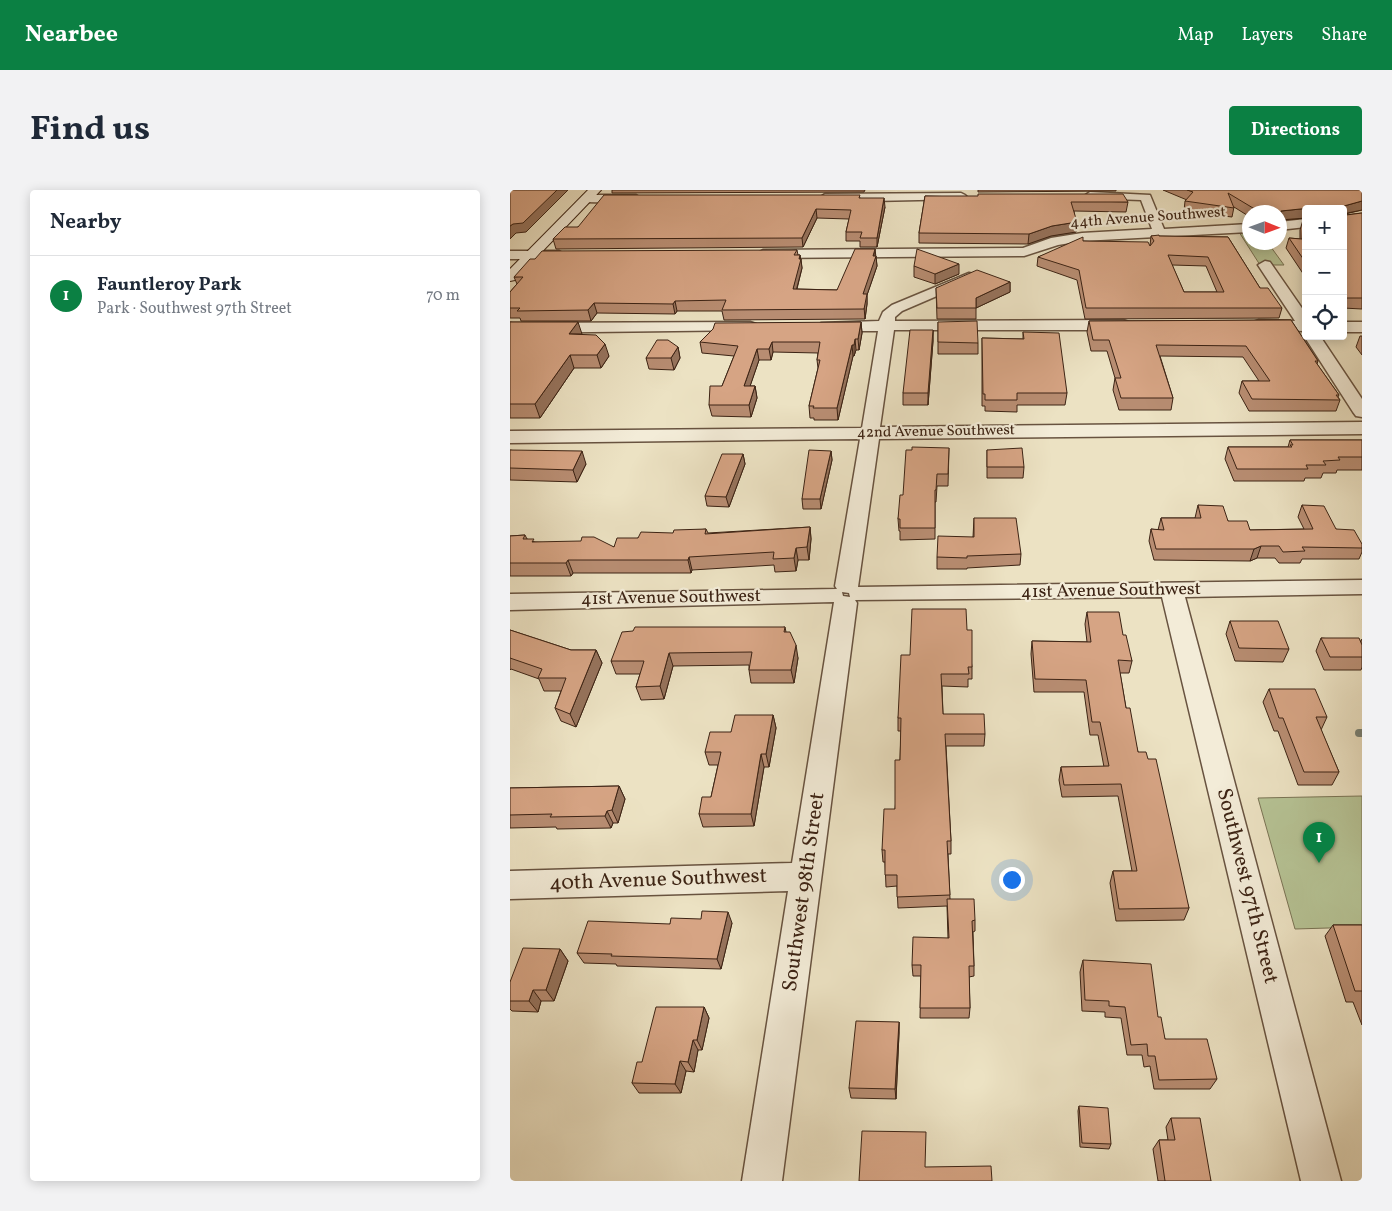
<!DOCTYPE html>
<html lang="en">
<head>
<meta charset="utf-8">
<style>
	body { margin:0; font-family:Vollkorn,serif; background:#f2f2f3; color:#1f2937 }
	.controls { position:absolute; right:15px; top:15px; display:grid; overflow:hidden; border-radius:5px; box-shadow:0 2px 12px #0003 }
	.controls button { width:45px; height:45px; display:grid; place-items:center; padding:0; border:0; border-bottom:1px solid #e0e1e3; background:#fff; color:#1f2937; font:25px sans-serif }
	.compass { position:absolute; left:732px; top:15px; width:45px; height:45px; border-radius:50%; background:#fff; box-shadow:0 2px 12px #0003; rotate:91deg }
	.you { position:absolute; left:501px; top:689px; width:18px; height:18px; margin:-12px; border:4px solid #fff; border-radius:50%; background:#1a73e8; box-shadow:0 0 0 8px #1a73e833 }
	.badge { display:grid; place-items:center; width:32px; height:32px; border-radius:50%; background:#0b8043; color:#fff; font-size:16px; font-weight:700 }
	.pin { position:absolute; translate:-50% -41px; filter:drop-shadow(0 1px 2px #0008) }
	.pin::after { content:''; position:absolute; top:26px; width:18px; height:15px; background:inherit; clip-path:polygon(0 0,100% 0,50% 100%) }
	.list { margin:0; padding:0; list-style:none }
	h2 { display:flex; justify-content:space-between; align-items:center; height:65px; margin:0; padding:0 20px; font-size:21px }
	h2 small { font-size:16px; font-weight:400; color:#747a83 }
	.list li { display:grid; grid-template-columns:32px 1fr auto; gap:15px; align-items:center; box-sizing:border-box; height:80px; padding:0 20px; border-top:1px solid #e0e1e3 }
	.list b { display:block; font-size:19px; white-space:nowrap }
	.list p { margin:0; font-size:16px; white-space:nowrap; color:#747a83 }
	.list em { font-size:16px; font-style:normal; color:#747a83 }
	.icon { flex:none; width:28px; height:28px; fill:none; stroke:currentColor; stroke-width:2; stroke-linecap:round; stroke-linejoin:round }
	.map { position:relative; flex:none; width:852px; height:991px; overflow:hidden; border-radius:5px }
	header { display:flex; align-items:center; gap:30px; box-sizing:border-box; height:70px; padding:0 25px; background:#0b8043; color:#fff }
	header strong { font-size:24px }
	nav { display:flex; gap:28px; margin-inline-start:auto; font-size:18px }
	.intro { display:flex; align-items:center; justify-content:space-between; box-sizing:border-box; height:120px; padding:0 30px }
	h1 { margin:0; font-size:35px }
	.button { padding:12px 22px; border-radius:5px; background:#0b8043; color:#fff; font-size:18px; font-weight:700 }
	main { display:flex; gap:30px; padding:0 30px }
	aside { flex:1; background:#fff; border-radius:5px; box-shadow:0 2px 12px #0003 }
	.map>svg:first-child { display:block }
	.green { fill:#b6c395; stroke:#797354 }
	.lines { fill:none; stroke-linecap:round; stroke-linejoin:round }
	.stream { stroke:#747f75; stroke-width:8 }
	.street-casing { stroke:#685340; stroke-width:3 }
	.secondary-casing { stroke:#3c2314; stroke-width:2 }
	.street { fill:#f3ecd8; fill-rule:evenodd }
	.secondary { fill:#f3ecd8; fill-rule:evenodd }
	.wall { fill:#b88d72; stroke:#3c2314; fill-rule:evenodd }
	.shaded-wall { fill:#96735c; stroke:#3c2314 }
	.building { fill:#d6a484; stroke:#3c2314; fill-rule:evenodd }
	.labels { text-anchor:middle; dominant-baseline:central; stroke-width:4.5; stroke-linejoin:round; paint-order:stroke }
	.far-street-label { font-size:15px; fill:#3c2314; stroke:#f3ecd8 }
	.street-label { font-size:18px; fill:#3c2314; stroke:#f3ecd8 }
	.near-street-label { font-size:21px; fill:#3c2314; stroke:#f3ecd8 }
</style>
</head>
<body>
<header>
<strong>Nearbee</strong>
<nav><a>Map</a><a>Layers</a><a>Share</a></nav>
</header>
<div class="intro"><h1>Find us</h1><a class="button">Directions</a></div>
<main>
<aside>
<h2>Nearby<small></small></h2>
<ul class="list">
<li><span class="badge">1</span><div><b>Fauntleroy Park</b><p>Park · Southwest 97th Street</p></div><em>70 m</em></li>
</ul>
</aside>
<div class="map">
<svg width="852" height="991" viewBox="0 0 852 991">
	<rect width="100%" height="100%" fill="#ece2c3"/>
	<filter id="stains"><feTurbulence type="fractalNoise" baseFrequency=".004" numOctaves="4"/><feColorMatrix values="0 0 0 0 .2 0 0 0 0 .09 0 0 0 0 .02 0 0 0 .5 -.17"/></filter>
	<radialGradient id="worn" r=".72"><stop offset=".6" stop-color="#630" stop-opacity="0"/><stop offset="1" stop-color="#630" stop-opacity=".3"/></radialGradient>
	<path class="green" d="M729,42H739V52L758,53L774,75H750Z
		M852,606V737L785,739L748,608Z"/>
	<g class="lines">
		<path class="stream" d="M849,543H852"/>
		<g class="street-casing">
			<path id="street" d="M580,2L640,5L654,39L739,34V42L572,51L548,55L514,66L253,68L246,64L253,60L513,58L541,48L572,43L642,39L631,10L576,8L574,6Z
				M451,3L455,5L457,7L455,9L315,12L309,8L315,4Z
				M77,5H126L132,9L126,13L73,12L71,9L73,6Z
				M796,29V37L769,40V32Z
				M0,61H49L56,65L49,69H0Z
				M755,71L760,72L796,124V141L749,140L743,138L741,135L743,132L749,130L785,131L748,75Z
				M459,83L464,84L466,87L464,90L392,121L385,127V131L613,130L619,132L621,135L619,138L613,140H384L370,237L852,232V244L369,249L348,397L852,390V404L675,407L831,991H791L652,407L345,410L347,413L272,991H232L278,701L0,709V681L282,673L324,412L0,420V404L327,399L325,396L350,249L0,253V241L352,238L368,141H317L311,139L309,136L311,133L369,131L373,122L382,115ZM332,402L339,403L340,407L333,406Z
				M240,132L246,134L248,137L246,140L0,143V133Z
				M833,132H852V142H833Z
				M796,144V146H810L852,209V227L846,226L843,222L794,146Z"/>
		</g>
		<g class="secondary-casing">
			<path id="secondary" d="M78,0H91L5,90L0,91V79Z"/>
		</g>
		<use href="#street" class="street"/>
		<use href="#secondary" class="secondary"/>
	</g>
	<path class="wall" d="M102,0H355L354,2L102,3Z
		M468,0H606V1L468,2Z
		M653,0H852V20L835,24L836,25L852,23V119L833,118V19H796V28L770,30V22H740V27L724,17L722,27L674,21L675,11L677,10Z
		M415,6L618,12L616,22L564,21L566,42L541,46L518,54L409,53V43Z
		M350,8L375,17L367,57H350V51H336V42L339,29L307,28L293,57L46,59L43,49L68,37Z
		M796,29V88L776,58L779,48L790,49V40L793,30Z
		M641,46L718,47L750,98L772,118L769,128L575,129L567,90L527,76L528,67L573,51L640,56ZM662,75L696,76L707,102H674Z
		M365,59L367,76L357,105V114L355,129L214,130L212,121H167L165,124L87,123L81,131H11L10,128H0V102L7,94L4,87L287,60L288,65H290L292,78L287,99L327,100Z
		M404,76L449,84L425,94L404,87Z
		M500,92V102L466,118V129H427L426,98Z
		M781,130L808,171L807,174L829,205L828,207L830,210L826,221H739L729,203L732,191H749L733,167L650,166L663,208L661,220H609L603,200L605,188L597,161H581L577,142L579,131Z
		M0,132L72,145L99,166L91,178H64L30,228H0Z
		M351,132L352,143L349,160H346L344,166H343L328,230H304V228H300L299,216L308,178L307,170L308,163L263,162L261,170H249L240,196H245L247,208L241,227L202,226L199,215L212,196L224,166L192,163L190,152L203,139Z
		M428,132L468,153V164H428Z
		M423,140V151L418,215H393V203Z
		M513,142L557,203L555,215H507V222L475,221V216H472V148L513,149Z
		M850,146H852V165L846,157Z
		M168,157L170,168L164,180L139,179L136,168Z
		M780,250H852V280H827L826,283H813L811,288H795L794,291H724L715,269L718,257H778Z
		M439,258L438,296H427L426,312H425V349L390,350V341H389L388,329L393,305Z
		M0,260L76,274L67,292L0,290Z
		M477,260L514,277L513,288H477Z
		M321,261L322,270L311,319H293L292,309Z
		M233,264L235,274L219,317L197,316L195,306Z
		M688,315L718,331L740,340L794,339L788,327L792,315L826,339L852,354V362L849,369H792L790,373H769L765,368H747L740,371L644,370L639,351L641,339L648,340L651,328H685Z
		M464,328L511,364L510,375L457,378V379H427V367L463,347Z
		M300,337L301,349L299,370H288L286,381L265,382L264,375L182,380L181,383H63L61,386H0V346L15,345L17,349L25,352L104,357L128,348L196,339L198,343Z
		M577,422L613,445L622,471L619,483H610L616,518L628,562L679,718L674,730L606,731L600,693L603,681H622L608,606L552,607L549,590L551,577H594L588,545H580L574,502H524L521,464L522,451L577,452L575,434Z
		M720,431L779,459L773,472L725,471L716,444Z
		M275,437L276,442L288,468L284,493H241L239,480V475L163,476L154,509L131,510L126,497L130,484H106L101,471Z
		M0,440L61,460H86L92,473L66,537L51,531L45,518L51,501H34L29,489L1,479L0,480Z
		M457,440L462,477V489H458V497L432,496L433,524L475,544L474,556H436L441,651V664H438L440,709L465,730V741L463,742L464,776V786L459,787L460,818L459,828H410L411,786H403L402,775L438,748L437,716L388,718L387,696L376,697L375,672H373L372,660L385,619L390,570L391,541H388V528L400,465Z
		M811,448L850,452L852,449V477L851,480H814L806,461Z
		M759,499L817,527L811,540L829,582L822,595H788L768,541H764L753,512Z
		M263,525L266,538L259,577H254L244,636L193,637L189,624L201,607L208,575H199L195,562L221,542Z
		M109,596L115,609L108,633H103L101,638L47,639L46,637L0,638V598Z
		M222,733L211,779L107,776L106,774L74,773L67,763L160,734Z
		M823,735H852V835L843,812H836L815,746Z
		M50,759L58,771L44,811H31L28,822L2,821L0,819V792Z
		M573,770L648,827L655,849L707,889L700,899H644L640,876L634,877L632,865H617L611,828L595,827V822L572,821L570,782Z
		M194,817L199,828L192,860H188L184,882L176,881L171,903H129L122,893L132,872Z
		M389,832V843L386,909L341,908L339,898Z
		M569,916L601,954L599,959L570,957L568,921Z
		M661,928L701,991H648L643,959L649,950H658L656,937Z"/>
	<path class="shaded-wall" d="M47,0H58L16,42L6,43L0,49V36L3,34Z
		M374,8L375,17L367,57V48Z
		M852,11V20L833,24L834,16Z
		M800,18L796,19V28L770,30V25L771,21Z
		M306,19L307,28L293,57L292,48Z
		M567,32L566,42L541,46L518,54L519,44L542,36Z
		M365,59V69L366,66L367,76L357,105V114L355,129L353,104Z
		M290,65V71L291,69L292,78L284,109L283,99Z
		M449,74V84L425,94V84Z
		M500,92V102L466,118V108Z
		M165,111L167,121L165,124L163,114Z
		M84,113L87,123L81,131L78,120Z
		M68,132L72,144H59Z
		M351,132L352,143L349,160L348,149Z
		M423,140V151L418,215V203Z
		M345,149L346,160L344,166V155Z
		M262,152L263,162L261,170L259,159Z
		M95,154L99,166L91,178L87,165Z
		M342,155L343,166L328,230L327,218Z
		M168,157L170,168L164,180L161,168Z
		M247,159L249,170L236,208L234,196Z
		M60,165L64,178L30,228L25,214Z
		M245,196L247,208L241,227L239,215Z
		M72,261L76,274L67,292L63,280Z
		M321,261L322,270L311,319L310,309Z
		M233,264L235,274L219,317L216,307Z
		M300,337L301,349L299,370L297,357Z
		M751,356L747,368L740,371L744,359Z
		M286,358L288,370L286,381L284,368Z
		M179,367L182,380L181,383L178,370Z
		M58,370L63,383L61,386L56,373Z
		M286,455L288,468L284,493L281,480Z
		M86,460L92,473L66,537L60,524Z
		M159,463L163,476L154,509L150,496Z
		M263,525L266,538L259,577L256,564Z
		M251,564L254,577L244,636L241,624Z
		M109,596L115,609L108,633L102,620Z
		M97,621L103,633L101,638L95,626Z
		M218,722L222,733L211,779L207,769Z
		M50,759L58,771L44,811L36,800Z
		M23,800L31,811L28,822L19,811Z
		M194,817L199,828L192,860L187,850Z
		M389,832V843L386,909L385,899Z
		M183,850L188,860L184,882L178,872Z
		M170,871L176,881L171,903L165,894Z"/>
	<path class="building" d="M0,0H47L13,33L3,34L0,36Z
		M677,0H852V11L834,16V23L836,25L852,23V108H833V19L800,18L771,21L770,24V22H757L748,21L718,3L724,18L675,11L683,2Z
		M468,4H613L618,12H561L567,32L542,36L519,44L409,43L415,6H468Z
		M94,5H350L349,8H374L367,48H350L352,42H336L341,20L306,19L292,48L43,49L55,37H68Z
		M796,29V73L779,48L792,49L793,30Z
		M649,45V46L718,47L750,98H758L772,118H576L569,80L528,67L573,47V51L638,52L640,56L644,51L641,46ZM658,65L698,67L714,102H674Z
		M345,59H365L363,66H366L353,104H357L354,119L212,120L216,110L165,111L163,114L84,113L78,120L7,121L10,118H0V102L13,87H4L20,69H25L32,61L287,60L284,65H290L289,69H291L283,99L327,100Z
		M407,59L449,74L425,84L404,76Z
		M467,80L500,92L466,108V118H427L426,98Z
		M781,130L808,171H805L829,205H826L830,210L742,209L732,191H760L736,156L646,155L663,208H611L605,188H611L599,150H583L579,131Z
		M467,131L468,153L428,152V132Z
		M0,132H68L59,144L86,145L95,154L87,165H60L25,214H0Z
		M351,132L348,149H345L344,155H342L327,218H303L304,216H299L310,170H307L310,152H262L259,159H247L234,196H245L239,215H199L200,196H212L228,156L190,152L203,139L205,133Z
		M400,140H423L418,203H393Z
		M513,142L549,143L557,203H507V210H475V204H473L472,148L514,149Z
		M147,150H158L168,157L161,168H136Z
		M780,250H852V267H828L830,270L813,271L816,275H796L798,279H727L718,257H782L780,255H783Z
		M402,257L439,258L438,284H427L426,300H425V338H390V329H388L390,305H393L396,260H402Z
		M512,258L514,277H477V260Z
		M0,260L72,261L63,280L0,278Z
		M299,260L321,261L310,309H292Z
		M212,264H233L216,307L195,306Z
		M688,315L713,316L718,331H737L740,340L803,339L792,315L814,316L826,339L844,340L852,354V358L792,357L795,361L773,362L769,356H751L744,359H646L641,339L654,340L651,328H691Z
		M464,328H506L511,364L457,366V368L427,367L428,346L464,347Z
		M300,337L297,357L286,358L284,368L263,369L264,362L179,367L178,370H58L56,373H0V346L15,345L13,349H24L22,352L71,351L72,347H84L104,357L107,348H128L131,342L163,343L164,340L196,339L195,344Z
		M402,419H456L457,440H462V477H458L459,484H431L433,524H474L475,544H435L441,651H437L440,705L387,707V685H375V660H372L374,619H385V570H390L391,528H388L391,465H400Z
		M577,422H609L613,445H616L622,471L608,470L616,518H620L628,562H636L638,569H646L679,718L609,719L603,681H627L611,594L554,595L551,577L599,576L590,532H582L576,490L525,489L522,451L581,452Z
		M720,431H768L779,459L729,458Z
		M125,437H275L274,442H280L286,455L281,480H239L242,462L159,463L150,496L126,497L134,471H101L112,442L123,441Z
		M0,440L61,460H86L60,524L45,518L56,488H28L32,479L0,468Z
		M811,448H849L852,455V467H820Z
		M759,499H805L817,527H806L829,582H794L773,528H769Z
		M225,525H263L256,564H251L241,624H189L192,607H201L211,562H195L200,542H221Z
		M109,596L102,620L97,621L95,626L40,627L42,624L0,625V598Z
		M437,709H464L465,730L462,731L464,776H459L460,818H410L411,775H402L403,747L439,748Z
		M192,721L218,722L207,769L101,766L102,764L67,763L78,731L160,734L161,728L191,729Z
		M823,735H852V801H845Z
		M13,758L50,759L36,800H23L19,811H0V792Z
		M573,770L641,774L648,827H651L655,849H697L707,889L649,890L645,866H638L637,854L621,855L615,817L599,816V811L575,810Z
		M146,817H194L187,850H183L178,872L170,871L165,894L122,893L127,872H132Z
		M346,831L389,832L385,899L339,898Z
		M569,916L598,918L601,954L572,953Z
		M661,928H690L701,991H655L649,950H665Z
		M352,941L416,942L415,977L481,976L482,991H349Z"/>
	<g class="labels">
		<g class="far-street-label">
			<text transform="translate(638 28) rotate(-4)">44th Avenue Southwest</text>
			<text transform="translate(426 242) rotate(-1)">42nd Avenue Southwest</text>
		</g>
		<g class="street-label">
			<text transform="translate(601 401) rotate(-1)">41st Avenue Southwest</text>
			<text transform="translate(161 408) rotate(-1)">41st Avenue Southwest</text>
		</g>
		<g class="near-street-label">
			<text transform="translate(148 690) rotate(-2)">40th Avenue Southwest</text>
			<text transform="translate(737 696) rotate(76)">Southwest 97th Street</text>
			<text transform="translate(294 702) rotate(-82)">Southwest 98th Street</text>
		</g>
	</g>
	<rect width="100%" height="100%" filter="url(#stains)"/>
	<rect width="100%" height="100%" fill="url(#worn)"/>
</svg>
<div class="controls">
<button>+</button>
<button>−</button>
<button><svg class="icon" aria-label="locate" viewBox="0 0 24 24"><circle cx="12" cy="12" r="6"/><path d="M12 2v4M12 18v4M2 12h4M18 12h4"/></svg></button>
</div>
<svg class="compass" viewBox="-18 -18 36 36"><path d="M0-13l5 13h-10z" fill="#e53935"/><path d="M0 13l5-13h-10z" fill="#747a83"/></svg>
<div class="you"></div>
<div class="pin badge" style="left:809px;top:673px">1</div>
</div>
</main>
</body>
</html>
